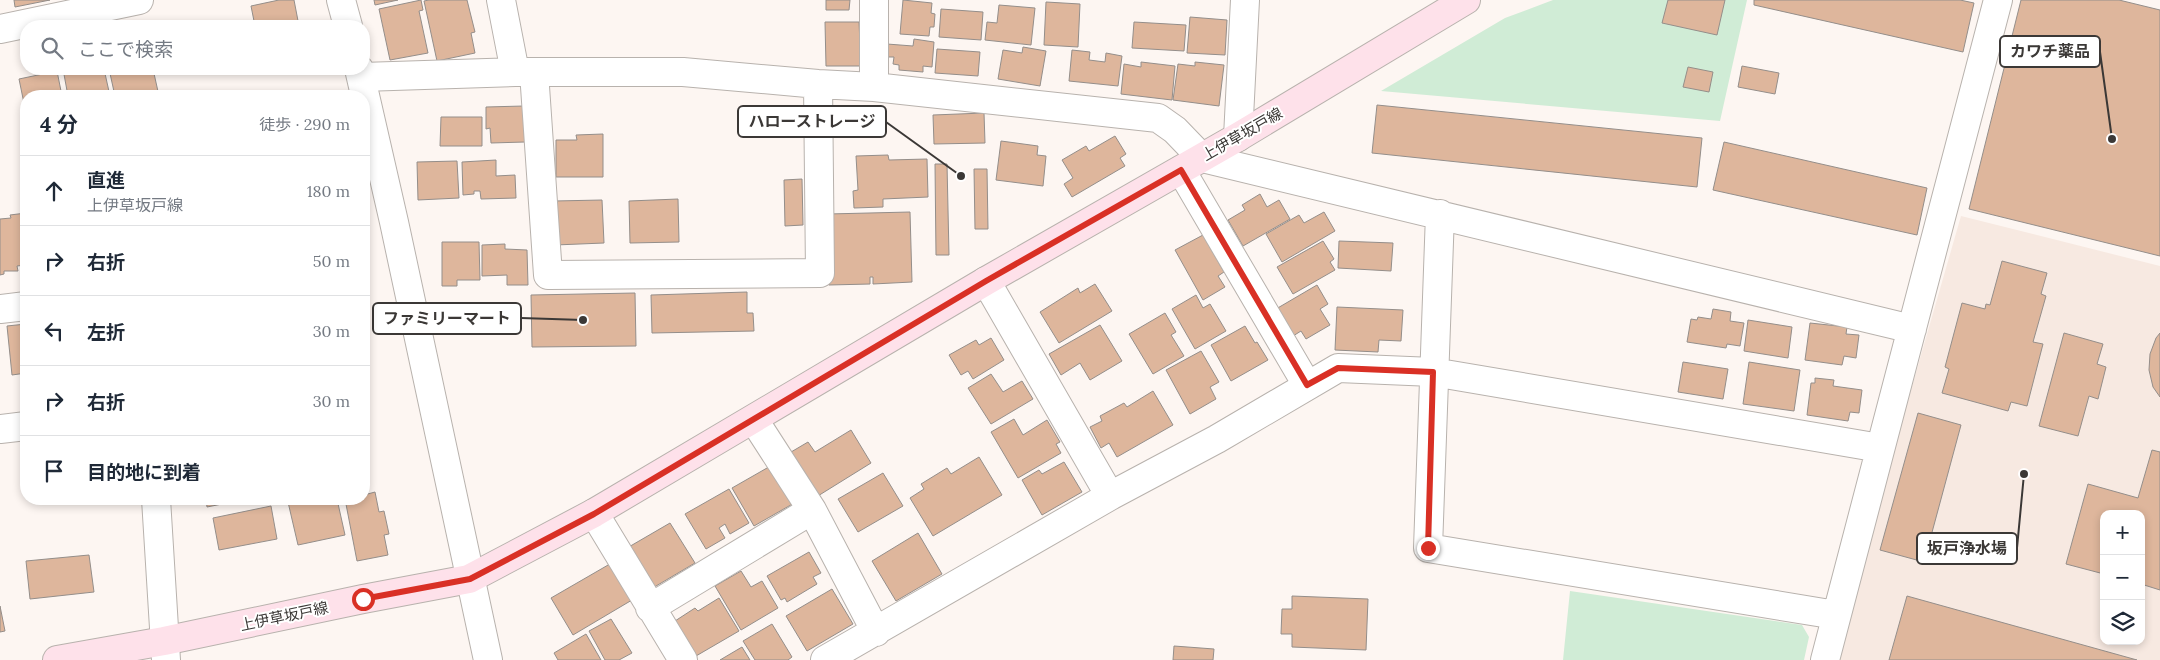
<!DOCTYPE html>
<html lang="ja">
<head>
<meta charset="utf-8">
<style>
	body { margin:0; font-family:Lora,"Noto Sans JP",serif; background:#f6f6f7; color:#1f2937 }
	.controls { position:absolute; right:15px; bottom:15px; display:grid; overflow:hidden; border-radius:10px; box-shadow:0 2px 8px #0003 }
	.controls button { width:45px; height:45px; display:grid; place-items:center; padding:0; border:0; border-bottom:1px solid #e0e1e3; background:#fff; color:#1f2937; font:25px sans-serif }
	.stop { position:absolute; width:15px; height:15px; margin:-11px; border:4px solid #d93025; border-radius:50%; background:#fff }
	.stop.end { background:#d93025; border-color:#fff; box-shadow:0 1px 5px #0008 }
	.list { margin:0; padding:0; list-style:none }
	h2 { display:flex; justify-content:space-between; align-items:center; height:65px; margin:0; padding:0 20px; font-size:21px }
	h2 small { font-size:16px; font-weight:400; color:#747a83 }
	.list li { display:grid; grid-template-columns:32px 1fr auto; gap:15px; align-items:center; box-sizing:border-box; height:70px; padding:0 20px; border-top:1px solid #e0e1e3 }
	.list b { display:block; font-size:19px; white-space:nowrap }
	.list p { margin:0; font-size:16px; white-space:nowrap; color:#747a83 }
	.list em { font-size:16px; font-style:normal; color:#747a83 }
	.icon { flex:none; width:28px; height:28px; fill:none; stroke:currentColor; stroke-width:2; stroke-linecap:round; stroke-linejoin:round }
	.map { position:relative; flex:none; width:2160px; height:660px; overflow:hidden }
	.search { position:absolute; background:#fff; box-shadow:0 2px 8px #0003; left:20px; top:20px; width:350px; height:55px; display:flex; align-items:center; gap:12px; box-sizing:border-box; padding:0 18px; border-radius:20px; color:#747a83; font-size:19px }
	.panel { position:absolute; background:#fff; box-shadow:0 2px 8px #0003; left:20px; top:90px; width:350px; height:415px; border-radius:20px }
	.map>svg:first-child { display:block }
	.built { fill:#f7e9e1; fill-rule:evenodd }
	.green { fill:#d0ecd6 }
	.building { fill:#deb69c; stroke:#948e8a }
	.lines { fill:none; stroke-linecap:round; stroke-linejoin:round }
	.minor-casing { stroke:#b8b2ad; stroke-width:30 }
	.tertiary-casing { stroke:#b8b2ad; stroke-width:30 }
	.secondary-casing { stroke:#b8b2ad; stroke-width:30 }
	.minor { stroke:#fff; stroke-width:28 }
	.tertiary { stroke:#fff; stroke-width:28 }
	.secondary { stroke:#fee1ea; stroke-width:28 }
	.route { stroke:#d93025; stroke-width:6 }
	.labels { text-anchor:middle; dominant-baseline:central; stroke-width:4; stroke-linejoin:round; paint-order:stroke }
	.street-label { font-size:15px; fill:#3b3836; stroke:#fff }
	.leader { fill:none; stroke:#3b3836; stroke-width:2 }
	.callout-dot { fill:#3b3836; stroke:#fff; stroke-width:2 }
	.callout { fill:#fff; stroke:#3b3836; stroke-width:2 }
	.callout-label { font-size:16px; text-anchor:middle; font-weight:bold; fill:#3b3836 }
</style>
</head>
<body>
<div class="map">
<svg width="2160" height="660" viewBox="0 0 2160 660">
	<rect width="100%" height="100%" fill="#fdf6f2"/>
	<path class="built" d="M1961,216L2160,266V660H1840L1898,435ZM2104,514H2141V641H2104Z"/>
	<path class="green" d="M1553,0H1747L1720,121L1381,91L1505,18Z
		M1570,591L1802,625L1809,637L1804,660H1563Z"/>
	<path class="building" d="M14,0H50L15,7Z
		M279,0H294L299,26H255L251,6Z
		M374,0H398L375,5Z
		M421,0L423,10L419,11L428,53L390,60L379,9Z
		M429,0H467L475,32L471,33L475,53L437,61L424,1Z
		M826,0H850L849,10H826Z
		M903,0L932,3L931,13L935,14L934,27H930L929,36L900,34Z
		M1668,0H1725L1717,35L1662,23Z
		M1754,0H1960L1974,3L1963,52L1754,5Z
		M2021,0H2119L2160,10V256L1969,209Z
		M1046,2L1080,4L1078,47L1044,45Z
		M999,5L1035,8L1031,45L985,40L987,22L997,23Z
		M941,9L983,12L981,40L939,37Z
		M1190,17L1227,20L1225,55L1187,53Z
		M825,22H859L861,66H826Z
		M1134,22L1186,25L1184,51L1132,48Z
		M914,39L934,42L932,67L923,66V72L899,70V65L893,64L894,57H886L887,44L913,46Z
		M1023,47L1046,51L1040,86L998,79L1003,50L1022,53Z
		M937,49L980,52L978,76L935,73Z
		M1072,50L1090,52L1089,60L1105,62L1106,53L1122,56L1118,86L1069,81Z
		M1141,62L1175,66L1172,100L1121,94L1124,64L1141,67Z
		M1195,62L1224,65L1219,106L1173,100L1178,64L1195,66Z
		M1742,66L1779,73L1775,94L1738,87Z
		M1688,67L1713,72L1709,92L1683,87Z
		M63,69H104L110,96H68Z
		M109,69H153L159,96H115Z
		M57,71L62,96H26V113L19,79Z
		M1377,105L1702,138L1697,187L1372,153Z
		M524,106L525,142L491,143L490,128L486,129V107Z
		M984,113L985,143L934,144L933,115Z
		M441,117H482V146H440Z
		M603,134V177H556V140H577L576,135Z
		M1115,136L1126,154L1120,158L1125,166L1072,197L1064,184L1073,178L1062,160L1086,146L1089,151Z
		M1001,141L1038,146L1037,155L1046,156L1043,186L996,180Z
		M1724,142L1927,188L1917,235L1713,190Z
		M888,155L889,160L927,159L928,197L883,199V207L854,208L853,191L858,190L856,156Z
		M496,160V176L515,175L516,198L481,199L480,191H474V194L463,195L462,162Z
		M457,161L459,198L418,200L417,162Z
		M935,164H947L949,255H936Z
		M974,169H987L988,229H975Z
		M802,179L803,225L785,226L784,180Z
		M1260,194L1267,207L1279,200L1290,219L1243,246L1228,220L1245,210L1242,205Z
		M678,199L679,242L630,243L629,201Z
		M602,200L604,243L555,245L554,201Z
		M910,212L912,282L873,284V277H870V284L829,285L828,214Z
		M1324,212L1335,231L1282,262L1266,234L1299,215L1304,223Z
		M26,213V265L17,266L18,271H4V274L0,275V219L11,218L10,215Z
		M1203,235L1224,272L1218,276L1225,287L1203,300L1175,250Z
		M1323,241L1334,259L1330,262L1335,270L1293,294L1277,267Z
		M1339,241L1393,243L1391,271L1338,268Z
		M442,242H479L480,280H457V286H442Z
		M505,244V249L527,250L528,285H507V275L482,276V245Z
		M2002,261L2047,273L2041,294L2046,296L2033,342L2043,344L2027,406L2011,402L2008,411L1942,393L1949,369L1945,367L1962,303L1985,309L1986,304L1990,305Z
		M1095,284L1112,311L1059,343L1040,312L1078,288L1080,293Z
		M1317,285L1328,304L1320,309L1330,325L1306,339L1301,331L1293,336L1276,309Z
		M747,292V313H753L754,331L652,333L651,295Z
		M635,293L636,346L532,347L531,295Z
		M1196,295L1203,308L1210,304L1226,331L1195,349L1172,309Z
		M1337,307L1403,310L1401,341L1379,340L1378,352L1335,350Z
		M1713,309L1731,312L1730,321L1744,323L1740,346L1727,344L1726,348L1687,342L1691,319L1697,320L1698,317L1711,319Z
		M1165,313L1176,332L1171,335L1184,356L1153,374L1129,334Z
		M1748,320L1792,327L1788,358L1744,351Z
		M1810,323L1847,327L1846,334L1859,335L1856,358L1844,356L1842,365L1805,360Z
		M26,324V373L12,375L7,326Z
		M1100,325L1122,361L1090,380L1080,363L1061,375L1049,354Z
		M1245,326L1255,343L1257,342L1268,360L1231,381L1211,345Z
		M2064,333L2103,344L2097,364L2106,367L2098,399L2089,396L2078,436L2039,426Z
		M2160,333V397L2153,387L2149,370L2150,354L2156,338Z
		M991,338L1004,360L973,379L968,371L961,375L949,355L976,340L979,345Z
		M1201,351L1219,382L1210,387L1216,399L1190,414L1166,370Z
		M1683,362L1728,369L1723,399L1678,392Z
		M1749,362L1800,370L1794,411L1743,404Z
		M991,374L1003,392L1022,381L1033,399L991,424L968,388Z
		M1815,378L1834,380L1833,386L1862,390L1859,413L1850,412L1848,421L1807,415L1811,383H1815Z
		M1153,391L1173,425L1117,457L1109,443L1101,448L1090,427L1102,421L1100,416L1124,403L1127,407Z
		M1918,413L1961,425L1924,562L1880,550Z
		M1014,419L1023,435L1047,420L1060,442L1056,444L1061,453L1018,478L991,432Z
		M851,430L871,463L813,499L786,455L808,442L815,452Z
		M2152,450L2160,452V590L2141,584V514H2104V574L2066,564L2088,484L2138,498Z
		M979,457L1002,495L933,536L910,498L924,489L921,484L947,468L951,474Z
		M1064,462L1082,492L1042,515L1022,480L1039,470L1042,474Z
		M774,464L796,502L754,526L732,488Z
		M883,473L903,506L858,532L838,499Z
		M729,489L749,523L730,534L725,524L719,528L725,538L706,549L685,514Z
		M375,492L379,512L384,511L389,534L384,535L388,555L357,561L345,499H364V495Z
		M206,499H247L207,507Z
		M299,499H337L345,535L298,545L288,502Z
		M271,506L277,539L219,550L213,518Z
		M670,523L695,563L651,589L627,548Z
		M918,533L942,574L896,601L872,561Z
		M809,552L821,573L813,577L817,584L787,602L785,598L781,600L767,576Z
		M89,555L94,592L30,599L26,561Z
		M615,561L632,600L573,635L551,598Z
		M741,571L751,587L762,581L778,608L741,630L715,586Z
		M832,589L853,624L807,651L786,616Z
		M1292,596L1368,599L1366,650L1292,647V634H1281L1282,609H1292Z
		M1907,596L2137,660H1889Z
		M719,598L739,631L696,656L675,621L695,608L698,611Z
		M0,606L5,631L0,632Z
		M611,619L632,653L619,660H605L589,631Z
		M772,624L792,657L788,660H755L743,641Z
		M586,634L601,660H558L554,653Z
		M1174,646L1214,649L1213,660H1173Z
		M742,647L750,660H720Z"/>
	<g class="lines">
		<g class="minor-casing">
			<path id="minor" d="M501,0L515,72
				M0,29L139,0
				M534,72L548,275L820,273L818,84
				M362,77L515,72H683L818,84L874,87L1158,118L1175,130L1202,158L1912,329
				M874,87V0
				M1238,137L1245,0
				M1181,170L1307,385
				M1440,214L1428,548L1836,615
				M986,281L1110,496
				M0,309L26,306
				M754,420L812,510L876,632
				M0,429L26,426
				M156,499L166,660
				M594,513L683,660
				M650,608L812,510
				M825,660L1110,496L1217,439L1338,368L1433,372L1880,448
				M1825,660L1998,0"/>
		</g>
		<g class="tertiary-casing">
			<path id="tertiary" d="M341,0L348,26
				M359,69L394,222L488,660"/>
		</g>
		<g class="secondary-casing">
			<path id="secondary" d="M57,660L164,641L363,599L469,579L594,513L986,281L1238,137L1466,0"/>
		</g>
		<use href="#minor" class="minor"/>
		<use href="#tertiary" class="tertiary"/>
		<use href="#secondary" class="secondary"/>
	</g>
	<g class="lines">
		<path class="route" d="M363,599L470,579L594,514L986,281L1181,170L1307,385L1338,368L1433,372L1428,548"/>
	</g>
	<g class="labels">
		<g class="street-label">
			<text transform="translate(1242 134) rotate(-30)">上伊草坂戸線</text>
			<text transform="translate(284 616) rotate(-12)">上伊草坂戸線</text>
		</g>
	</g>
	<path class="leader" d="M2112 139L2100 52M961 176L886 122M583 320L521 318M2024 474L2017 548"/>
	<g class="callout-dot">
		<circle cx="2112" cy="139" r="5"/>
		<circle cx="961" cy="176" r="5"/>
		<circle cx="583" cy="320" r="5"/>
		<circle cx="2024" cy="474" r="5"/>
	</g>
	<g class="callout">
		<rect x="2000" y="36" width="100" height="31" rx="5"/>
		<rect x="738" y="106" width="148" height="31" rx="5"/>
		<rect x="373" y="303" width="148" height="31" rx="5"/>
		<rect x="1917" y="533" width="100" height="31" rx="5"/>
	</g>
	<g class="callout-label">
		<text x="2050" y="57">カワチ薬品</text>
		<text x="812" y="127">ハローストレージ</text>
		<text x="447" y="324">ファミリーマート</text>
		<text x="1967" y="554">坂戸浄水場</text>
	</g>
</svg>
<div class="controls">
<button>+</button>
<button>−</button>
<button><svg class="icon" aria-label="layers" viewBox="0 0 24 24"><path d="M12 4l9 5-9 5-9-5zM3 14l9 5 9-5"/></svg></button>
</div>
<div class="stop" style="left:363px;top:599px"></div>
<div class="stop end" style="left:1428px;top:548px"></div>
<div class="search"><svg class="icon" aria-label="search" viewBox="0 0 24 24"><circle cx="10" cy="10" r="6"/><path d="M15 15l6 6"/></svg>ここで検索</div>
<section class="panel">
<h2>4 分<small>徒歩 · 290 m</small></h2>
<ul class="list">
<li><svg class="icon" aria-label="ahead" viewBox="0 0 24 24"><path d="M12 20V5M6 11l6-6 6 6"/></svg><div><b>直進</b><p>上伊草坂戸線</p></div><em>180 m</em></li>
<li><svg class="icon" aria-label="right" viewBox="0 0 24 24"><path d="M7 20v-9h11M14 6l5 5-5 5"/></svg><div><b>右折</b></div><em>50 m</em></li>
<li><svg class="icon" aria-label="left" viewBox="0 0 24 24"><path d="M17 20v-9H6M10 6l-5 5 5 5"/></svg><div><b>左折</b></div><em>30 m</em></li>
<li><svg class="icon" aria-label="right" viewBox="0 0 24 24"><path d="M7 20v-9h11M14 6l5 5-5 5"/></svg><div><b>右折</b></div><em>30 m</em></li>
<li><svg class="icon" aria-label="arrive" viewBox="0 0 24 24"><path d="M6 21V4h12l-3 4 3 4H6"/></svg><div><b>目的地に到着</b></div></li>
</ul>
</section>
</div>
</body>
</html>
